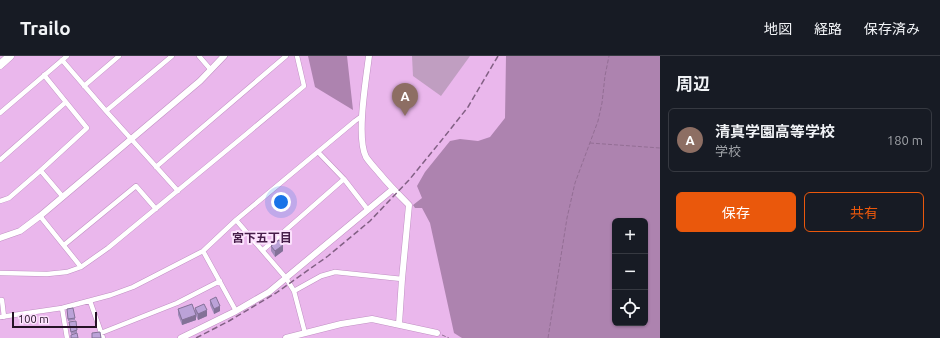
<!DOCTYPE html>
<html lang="ja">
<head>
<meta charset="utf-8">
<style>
	body { margin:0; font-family:Ubuntu,"Noto Sans JP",sans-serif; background:#242831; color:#f1f3f6 }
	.controls { position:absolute; right:12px; bottom:12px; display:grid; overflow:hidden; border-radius:6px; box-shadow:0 1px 3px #0004 }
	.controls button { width:36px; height:36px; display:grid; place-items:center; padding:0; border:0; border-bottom:1px solid #363941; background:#171b24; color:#f1f3f6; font:20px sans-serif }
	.scale { position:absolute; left:12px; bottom:10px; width:85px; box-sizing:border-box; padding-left:4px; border:2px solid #251226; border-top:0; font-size:11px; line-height:14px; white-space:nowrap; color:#251226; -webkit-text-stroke:3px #fce2fd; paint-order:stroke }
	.you { position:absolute; left:281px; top:146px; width:14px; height:14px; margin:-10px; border:3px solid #fff; border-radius:50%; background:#1a73e8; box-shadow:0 0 0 6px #1a73e833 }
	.badge { display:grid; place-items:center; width:26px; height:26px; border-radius:50%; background:#ea580c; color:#fff; font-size:13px; font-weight:700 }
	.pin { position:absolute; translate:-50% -33px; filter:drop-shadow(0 1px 2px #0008) }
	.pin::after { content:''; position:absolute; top:21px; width:14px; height:12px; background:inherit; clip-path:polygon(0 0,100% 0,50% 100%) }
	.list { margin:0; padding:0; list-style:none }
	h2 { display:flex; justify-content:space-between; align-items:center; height:52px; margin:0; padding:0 16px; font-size:17px }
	h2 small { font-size:13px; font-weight:400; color:#9ea1a6 }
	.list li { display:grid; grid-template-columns:26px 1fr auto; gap:12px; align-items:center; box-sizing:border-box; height:64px; margin:0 8px 8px; padding:0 8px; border:1px solid #363941; border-radius:6px }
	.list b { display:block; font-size:15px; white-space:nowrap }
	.list p { margin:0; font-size:13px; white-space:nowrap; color:#9ea1a6 }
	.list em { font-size:13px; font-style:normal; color:#9ea1a6 }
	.actions { display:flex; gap:8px; padding:12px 16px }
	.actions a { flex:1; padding:9px 0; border:1px solid #ea580c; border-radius:6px; text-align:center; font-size:14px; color:#ea580c }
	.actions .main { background:#ea580c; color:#fff }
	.icon { flex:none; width:22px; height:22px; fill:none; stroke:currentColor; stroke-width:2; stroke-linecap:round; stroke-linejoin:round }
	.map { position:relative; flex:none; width:660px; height:282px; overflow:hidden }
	header { display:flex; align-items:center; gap:24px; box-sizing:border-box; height:56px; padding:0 20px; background:#171b24; border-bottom:1px solid #363941 }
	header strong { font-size:19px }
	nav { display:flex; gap:22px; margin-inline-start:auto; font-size:14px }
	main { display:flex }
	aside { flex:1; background:#171b24 }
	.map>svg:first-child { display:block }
	.green { fill:#c09ec1 }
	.forest { fill:#ad83af; fill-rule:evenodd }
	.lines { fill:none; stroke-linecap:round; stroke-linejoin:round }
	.street-casing { stroke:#c090c3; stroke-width:5.5 }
	.secondary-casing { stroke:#c090c3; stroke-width:7 }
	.highway-casing { stroke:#c090c3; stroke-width:9 }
	.path { stroke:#936e94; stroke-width:1; stroke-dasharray:4 2; stroke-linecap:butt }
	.street { stroke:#fff; stroke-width:4.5 }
	.secondary { stroke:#fff; stroke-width:6 }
	.highway { stroke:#fff; stroke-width:8 }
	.rail { stroke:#826084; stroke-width:1.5; stroke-dasharray:6 3; stroke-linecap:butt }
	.wall { fill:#a18bba }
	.shaded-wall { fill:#837197 }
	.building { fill:#bba2d8; stroke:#837197 }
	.labels { text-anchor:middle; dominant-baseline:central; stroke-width:4; stroke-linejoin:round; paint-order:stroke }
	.neighbourhood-label { font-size:12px; font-weight:bold; fill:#461d49; stroke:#fce2fd }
</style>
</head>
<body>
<header>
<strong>Trailo</strong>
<nav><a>地図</a><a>経路</a><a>保存済み</a></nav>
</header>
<main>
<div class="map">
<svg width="660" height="282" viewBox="0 0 660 282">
	<rect width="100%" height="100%" fill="#eab7ec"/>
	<path class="green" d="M412,0H470L441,40L413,20Z"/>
	<path class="forest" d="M308,0H347L353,54L315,31Z
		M506,0H660V282H462L454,277L430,167L422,152H415L413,149L422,142L417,130L425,116L450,85L460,83L478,85L490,81L505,62ZM615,165H645V267H615Z"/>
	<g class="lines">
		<g class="street-casing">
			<path id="street" d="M199,0L211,14
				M62,4L106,55L178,135
				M84,30L119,0
				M106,55L172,0
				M0,57L67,0
				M318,96L344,123L368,154
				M0,104L66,46
				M156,111L286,0
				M41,115L63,141
				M0,145L9,142L39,116L87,72L44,19
				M40,160L81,211
				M236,164L286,222L294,235L305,277
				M64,189L136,130L156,153
				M263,194L344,123
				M203,195L236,255
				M0,217L47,218L67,216L81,211L108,192L244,80L304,30L297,0
				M294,235L321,220L335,216L402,223
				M0,244H2L4,261
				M90,245L103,282
				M62,252L67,282
				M0,261L62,252L111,239L133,231L203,195L236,164L355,65L362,60
				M101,277L177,247L220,225"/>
		</g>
		<g class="secondary-casing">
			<path id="secondary" d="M369,0C366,24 356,81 366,101C370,107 375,112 380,118C389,129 399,139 409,149L402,223L399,268
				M0,182L20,175L40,160L200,25L224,0
				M181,282L236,255L269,236L393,133
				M286,282L341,268L372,263L437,277"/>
		</g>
		<g class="highway-casing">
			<path id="highway" d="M0,9L10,0"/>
		</g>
		<path class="path" d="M590,87L660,92
			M442,279L449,282
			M548,282L567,162L575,127L598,65L602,47L605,20L609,0"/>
		<use href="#street" class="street"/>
		<use href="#secondary" class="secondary"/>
		<use href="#highway" class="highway"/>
		<path class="rail" d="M196,282L229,265L276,237L328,200L370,165L409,124L441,85L468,51L498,0"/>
	</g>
	<path class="wall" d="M271,190L283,195L275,201L271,195Z
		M210,244L220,255L214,258L210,249Z
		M195,252L207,260L198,264L195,258Z
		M67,253L75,262V264L68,265Z
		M178,253L196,264L182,269L178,259Z
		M69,266L77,274V277L71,278Z"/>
	<path class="shaded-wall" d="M283,189V195L275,201V195Z
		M220,250V255L214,258V253Z
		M207,254V260L198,264V258Z
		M196,259V264L182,269V264Z"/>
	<path class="building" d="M279,184L283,189L275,195L271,190Z
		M216,241L220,250L214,253L210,244Z
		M192,248L196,259L182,264L178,253Z
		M204,248L207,254L198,258L195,252Z
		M73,252L75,262L68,263L67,253Z
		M76,265L77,274L71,276L69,266Z
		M100,276L101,282H92V277Z
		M77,277L78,282H71V279Z"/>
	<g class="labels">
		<g class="neighbourhood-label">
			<text x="262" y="181">宮下五丁目</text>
		</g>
	</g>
</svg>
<div class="controls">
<button>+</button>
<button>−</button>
<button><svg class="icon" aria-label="locate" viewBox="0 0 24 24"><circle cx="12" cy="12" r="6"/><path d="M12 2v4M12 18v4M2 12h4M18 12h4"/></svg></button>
</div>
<div class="scale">100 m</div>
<div class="you"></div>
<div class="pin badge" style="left:405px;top:60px;background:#8d6e63">A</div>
</div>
<aside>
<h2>周辺<small></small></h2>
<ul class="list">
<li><span class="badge" style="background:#8d6e63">A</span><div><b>清真学園高等学校</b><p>学校</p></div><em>180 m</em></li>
</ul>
<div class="actions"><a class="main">保存</a><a>共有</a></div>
</aside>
</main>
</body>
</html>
